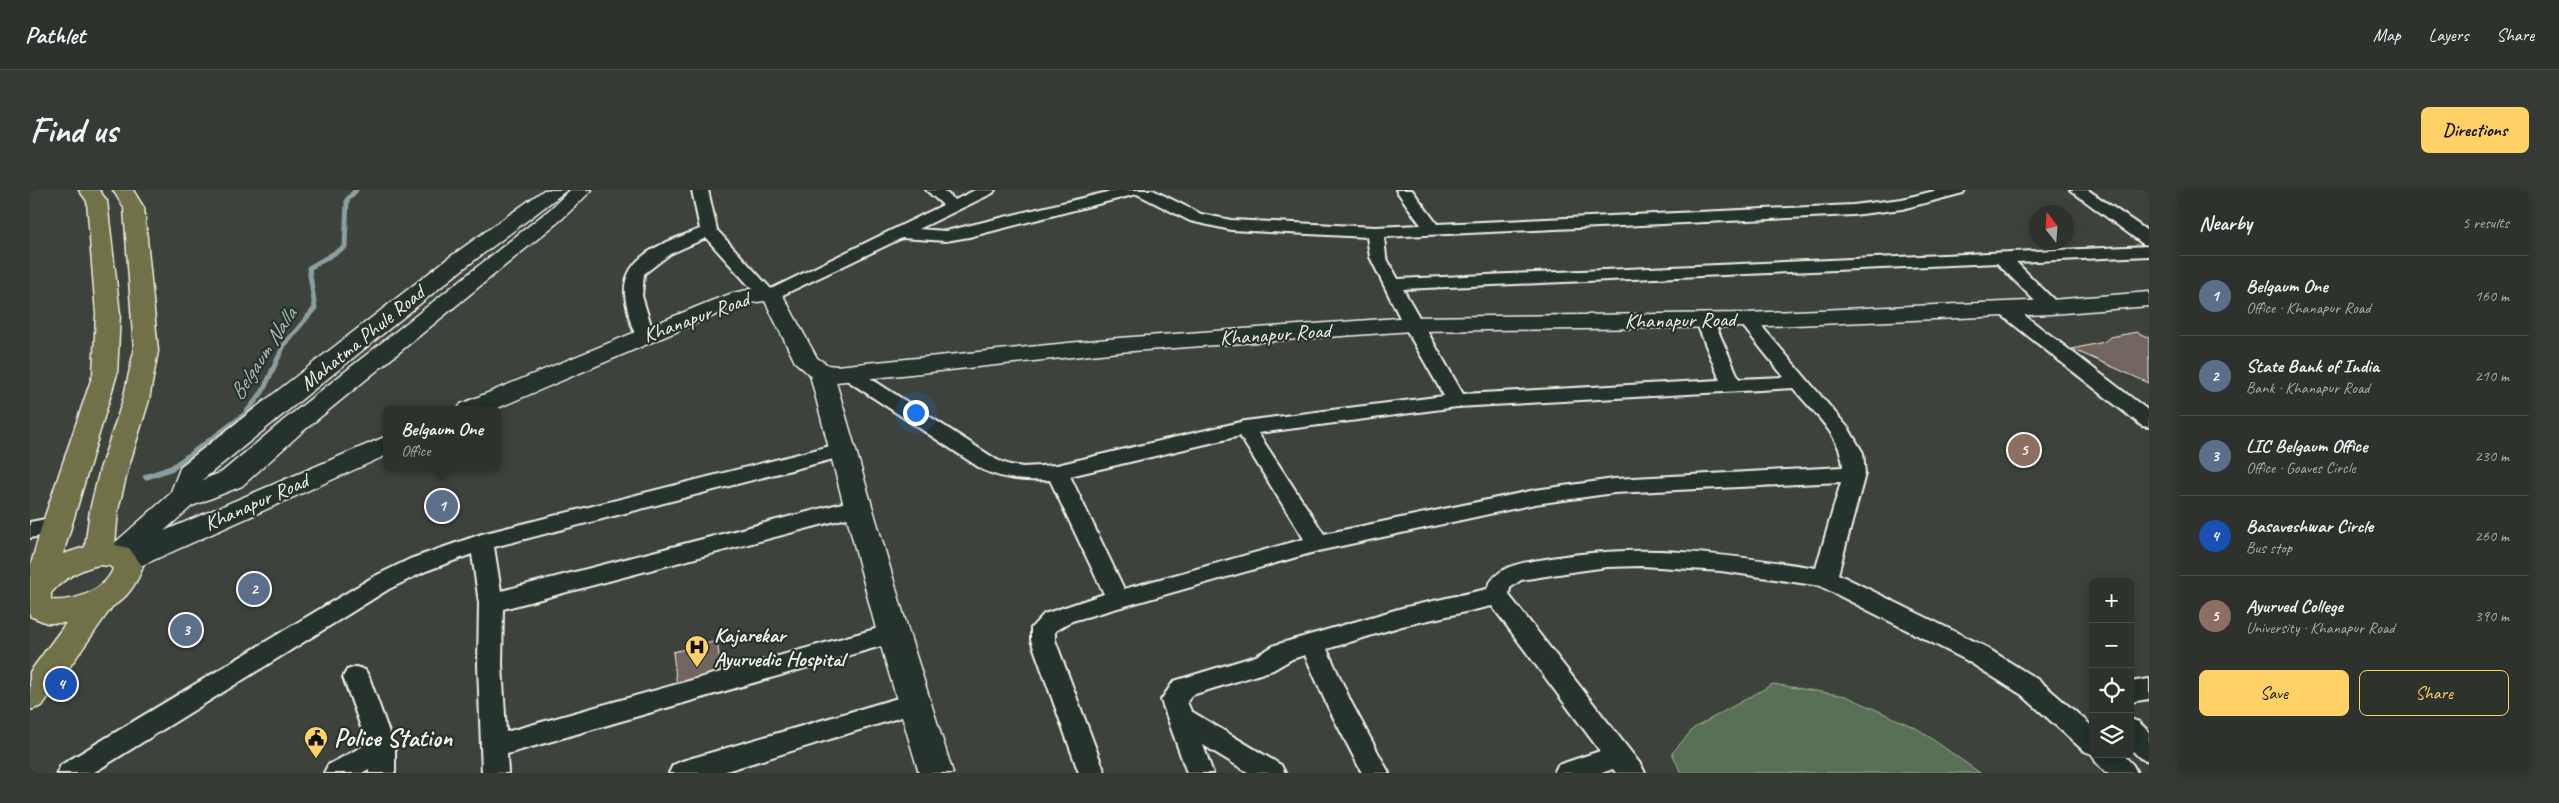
<!DOCTYPE html>
<html lang="en">
<head>
<meta charset="utf-8">
<style>
	body { margin:0; font-family:Caveat,sans-serif; background:#363a35; color:#f1f3f6 }
	.controls { position:absolute; right:15px; bottom:15px; display:grid; overflow:hidden; border-radius:8px; box-shadow:0 2px 12px #0003 }
	.controls button { width:45px; height:45px; display:grid; place-items:center; padding:0; border:0; border-bottom:1px solid #494d49; background:#2e322d; color:#f1f3f6; font:25px sans-serif }
	.compass { position:absolute; left:1999px; top:15px; width:45px; height:45px; border-radius:50%; background:#2e322d; box-shadow:0 2px 12px #0003; rotate:343deg }
	.you { position:absolute; left:885px; top:222px; width:18px; height:18px; margin:-12px; border:4px solid #fff; border-radius:50%; background:#1a73e8; box-shadow:0 0 0 8px #1a73e833 }
	.badge { display:grid; place-items:center; width:32px; height:32px; border-radius:50%; background:#ffd166; color:#fff; font-size:16px; font-weight:700 }
	.pin { position:absolute; translate:-50% -50%; border:2px solid #fff; box-shadow:0 1px 5px #0006 }
	.popup { position:absolute; left:353px; top:216px; width:118px; height:65px; box-sizing:border-box; display:grid; place-content:center; border-radius:8px; background:#2e322d; filter:drop-shadow(0 1px 4px #0005); font-size:16px; white-space:nowrap; color:#a7aaaa }
	.popup b { font-size:19px; color:#f1f3f6 }
	.popup::after { content:''; position:absolute; left:50%; top:100%; margin-left:-10px; border:10px solid transparent; border-top-color:#2e322d }
	.list { margin:0; padding:0; list-style:none }
	h2 { display:flex; justify-content:space-between; align-items:center; height:65px; margin:0; padding:0 20px; font-size:21px }
	h2 small { font-size:16px; font-weight:400; color:#a7aaaa }
	.list li { display:grid; grid-template-columns:32px 1fr auto; gap:15px; align-items:center; box-sizing:border-box; height:80px; padding:0 20px; border-top:1px solid #494d49 }
	.list b { display:block; font-size:19px; white-space:nowrap }
	.list p { margin:0; font-size:16px; white-space:nowrap; color:#a7aaaa }
	.list em { font-size:16px; font-style:normal; color:#a7aaaa }
	.actions { display:flex; gap:10px; padding:15px 20px }
	.actions a { flex:1; padding:11px 0; border:1px solid #ffd166; border-radius:8px; text-align:center; font-size:18px; color:#ffd166 }
	.actions .main { background:#ffd166; color:#111 }
	.icon { flex:none; width:28px; height:28px; fill:none; stroke:currentColor; stroke-width:2; stroke-linecap:round; stroke-linejoin:round }
	.map { position:relative; flex:none; width:2119px; height:583px; overflow:hidden; border-radius:8px }
	header { display:flex; align-items:center; gap:30px; box-sizing:border-box; height:70px; padding:0 25px; background:#2e322d; border-bottom:1px solid #494d49 }
	header strong { font-size:24px }
	nav { display:flex; gap:28px; margin-inline-start:auto; font-size:18px }
	.intro { display:flex; align-items:center; justify-content:space-between; box-sizing:border-box; height:120px; padding:0 30px }
	h1 { margin:0; font-size:35px }
	.button { padding:12px 22px; border-radius:8px; background:#ffd166; color:#111; font-size:18px; font-weight:700 }
	main { display:flex; gap:30px; padding:0 30px }
	aside { flex:1; background:#2e322d; border-radius:8px; box-shadow:0 2px 12px #0003 }
	.map>svg:first-child { display:block }
	.green { fill:#587054; stroke:#a6b09e }
	.lines { fill:none; stroke-linecap:round; stroke-linejoin:round }
	.stream-far1 { stroke:#8c9e9e; stroke-width:5 }
	.stream { stroke:#8c9e9e; stroke-width:6 }
	.building { fill:#72655e; stroke:#f4f1e8 }
	.street-casing { stroke:#f4f1e8; stroke-width:4 }
	.secondary-casing { stroke:#f4f1e8; stroke-width:3 }
	.primary-casing { stroke:#f4f1e8; stroke-width:3 }
	.street { fill:#26332d; fill-rule:evenodd }
	.secondary { fill:#26332d; fill-rule:evenodd }
	.primary { fill:#70704a; fill-rule:evenodd }
	.labels { text-anchor:middle; dominant-baseline:central; stroke-width:4.5; stroke-linejoin:round; paint-order:stroke }
	.street-label { font-size:21px; fill:#f4f1e8; stroke:#26332d }
	.poi-label { font-size:21px; font-weight:bold; fill:#f4f1e8; stroke:#26332d; text-anchor:start }
	.water-label { font-size:22px; font-style:italic; fill:#aebab6; stroke:#26332d }
	.near-poi-label { font-size:25px; font-weight:bold; fill:#f4f1e8; stroke:#26332d; text-anchor:start }
</style>
</head>
<body>
<header>
<strong>Pathlet</strong>
<nav><a>Map</a><a>Layers</a><a>Share</a></nav>
</header>
<div class="intro"><h1>Find us</h1><a class="button">Directions</a></div>
<main>
<div class="map">
<svg width="2119" height="583" viewBox="0 0 2119 583">
	<rect width="100%" height="100%" fill="#3d423c"/>
	<filter id="ink" filterUnits="userSpaceOnUse"><feTurbulence type="fractalNoise" baseFrequency=".02" numOctaves="2"/><feDisplacementMap in="SourceGraphic" scale="10" xChannelSelector="R" yChannelSelector="G"/><feConvolveMatrix kernelMatrix="1 2 1 2 8 2 1 2 1" color-interpolation-filters="sRGB"/></filter>
	<g filter="url(#ink)">
		<path class="green" d="M1743,494L1816,506L1888,539L1950,583H1651L1642,563L1664,538Z"/>
		<g class="lines">
			<path class="stream-far1" d="M176,253L215,224L233,201L254,155L285,118L279,78L315,57L317,10L326,0"/>
			<path class="stream" d="M116,287L142,278L178,252"/>
		</g>
		<path class="building" d="M2107,142L2119,148V193L2042,159L2074,152L2080,147Z
			M687,451L692,485L647,497L643,462Z"/>
		<g class="lines">
			<g class="street-casing">
				<path id="street" d="M662,0H678L687,40L741,99L913,15L896,0H913L925,10L945,0H965L963,3L889,39L916,41L1086,0H1123L1171,24L1201,30L1345,37L1391,35L1366,0H1382L1407,34L1823,15L1872,9L1908,0H1935L1933,3L1872,19L1823,25L1354,47L1356,67L1368,89L2119,56V66L1986,72L2027,113L2030,117L2027,121H2015L1967,73L1373,99L1433,204L1690,190L1665,129L1668,125H1680L1683,129L1709,189L1754,187L1708,130L1711,126H1723L1819,239L1833,263L1835,284L1808,384L1954,456L2010,491L2063,537V564H2093L2103,575L2107,583H2076L2066,572L2062,564L2054,561L1992,505L1936,470L1790,396L1691,381L1612,376L1577,377L1541,382L1491,390L1480,398L1479,405L1611,575L1615,583H1586L1583,579L1572,583H1524L1528,575L1570,561L1462,416L1372,436L1297,459L1321,512L1359,583H1332L1297,515L1275,465L1262,469L1243,480L1162,505L1157,512L1161,521L1251,575L1255,583H1219L1173,555L1183,583H1157L1131,510L1144,491L1226,466L1245,455L1372,418L1457,399C1467,373 1496,373 1521,368C1614,353 1694,364 1786,378L1811,292L1584,303L1505,314L1288,361L1042,431L1025,441V450L1075,583H1049L1001,450V438L1014,424L1074,404L1020,290C995,291 976,290 953,280L812,187L809,183L812,179H826L967,270L980,275L993,277L1027,275L1215,231L1414,206L1373,134L1340,67L1337,47L1201,40L1160,31L1107,4L939,47L916,51L872,48L742,110L730,108L676,48L640,64L614,84L612,106L624,145L622,149H608C602,140 599,127 597,116C584,67 634,53 670,39ZM1763,198C1782,221 1812,246 1813,277L1584,289L1505,300L1294,344L1228,243L1427,217ZM1210,246L1274,349L1094,399L1040,286Z
					M2040,0H2058L2119,42V55L2113,54Z
					M1975,114L1981,115L2119,221V237L2112,236L1969,123L1966,119L1969,115Z
					M812,253L819,255L822,260L819,265L464,357L471,401L828,309L836,312L839,317L836,322L828,325L473,419L472,475L476,542L863,434L872,436L875,443L872,450L477,564L478,583H452L448,475L449,413L442,364L396,381L359,399L63,583H27L31,575L343,387L380,369L452,344Z
					M26,327L34,329L37,335L34,341L0,348V332Z
					M326,477L335,480L339,487L365,559V583H339V579L332,583H294L298,575L337,554L313,487L317,480Z
					M2119,489V509L2100,512V492Z
					M885,503L894,506L898,513L894,520L690,583H639L643,575L652,571Z
					M2100,529L2109,532L2119,542V571L2110,568L2100,558Z"/>
			</g>
			<g class="secondary-casing">
				<path id="secondary" d="M514,0H537L433,79L172,290L192,282L254,230L519,20L540,0H562L533,28L272,242L212,296L162,316L134,341L357,246V265L106,378C93,382 82,379 74,366L79,358L140,304L151,276L417,69Z
					M732,97L750,100L787,168L798,175L806,176L1089,148L1382,127L1717,123L2021,110L2119,102V116L2021,124L1717,137L1382,141L1089,162L806,192L879,443L923,583H889L847,443L780,185L765,172L735,111L718,113L697,120L463,220H427L431,214L681,111L703,103Z"/>
			</g>
			<g class="primary-casing">
				<path id="primary" d="M49,0H69L77,11L90,124L87,184L33,364L55,357L60,320L70,279L93,210L104,161L94,18L83,0H103L114,18L128,161L119,210L98,279L88,320L85,355L99,358L113,377C106,394 98,407 82,417L12,516L0,520V482L36,433H17L0,426V378L12,335L63,184L66,124L57,11ZM69,375L80,376L83,379C74,401 44,412 21,410V403C34,388 50,379 69,375Z"/>
			</g>
			<use href="#street" class="street"/>
			<use href="#secondary" class="secondary"/>
			<use href="#primary" class="primary"/>
		</g>
	</g>
	<defs>
		<g id="hospital-pin" transform="scale(1.25)"><path d="M0 17L-7.5 6A9.5 9.5 0 1 1 7.5 6Z" fill="#ffd166" stroke="#26332d"/><path d="M-5-5h3v3.5h4V-5h3V5h-3V1.5h-4V5h-3Z" fill="#111"/></g>
		<g id="civic-pin" transform="scale(1.25)"><path d="M0 17L-7.5 6A9.5 9.5 0 1 1 7.5 6Z" fill="#ffd166" stroke="#26332d"/><path d="M-.6-6.5H3V-4.5H.6V-3L4-1V1h2V6H-6V1h2V-1L-.6-3ZM-1.2 2.5V6h2.4V2.5Z" fill="#111"/></g>
	</defs>
	<g fill-rule="evenodd">
		<use href="#hospital-pin" x="667" y="457"/>
		<use href="#civic-pin" x="286" y="548"/>
	</g>
	<g class="labels">
		<g class="street-label">
			<text transform="translate(666 127) rotate(-20)">Khanapur Road</text>
			<text transform="translate(1650 130) rotate(-1)">Khanapur Road</text>
			<text transform="translate(1245 144) rotate(-4)">Khanapur Road</text>
			<text transform="translate(332 148) rotate(-39)">Mahatma Phule Road</text>
			<text transform="translate(226 312) rotate(-24)">Khanapur Road</text>
		</g>
		<g class="poi-label">
			<text x="684" y="445">Kajarekar<tspan x="684" dy="24">Ayurvedic Hospital</tspan></text>
		</g>
		<g class="water-label">
			<text transform="translate(233 164) rotate(-57)">Belgaum Nalla</text>
		</g>
		<g class="near-poi-label">
			<text x="304" y="548">Police Station</text>
		</g>
	</g>
</svg>
<div class="controls">
<button>+</button>
<button>−</button>
<button><svg class="icon" aria-label="locate" viewBox="0 0 24 24"><circle cx="12" cy="12" r="6"/><path d="M12 2v4M12 18v4M2 12h4M18 12h4"/></svg></button>
<button><svg class="icon" aria-label="layers" viewBox="0 0 24 24"><path d="M12 4l9 5-9 5-9-5zM3 14l9 5 9-5"/></svg></button>
</div>
<svg class="compass" viewBox="-18 -18 36 36"><path d="M0-13l5 13h-10z" fill="#e53935"/><path d="M0 13l5-13h-10z" fill="#a7aaaa"/></svg>
<div class="you"></div>
<div class="pin badge" style="left:412px;top:316px;background:#5c6f8a">1</div>
<div class="popup"><b>Belgaum One</b>Office</div>
<div class="pin badge" style="left:224px;top:399px;background:#5c6f8a">2</div>
<div class="pin badge" style="left:156px;top:440px;background:#5c6f8a">3</div>
<div class="pin badge" style="left:31px;top:494px;background:#1a4fb4">4</div>
<div class="pin badge" style="left:1994px;top:260px;background:#8d6e63">5</div>
</div>
<aside>
<h2>Nearby<small>5 results</small></h2>
<ul class="list">
<li><span class="badge" style="background:#5c6f8a">1</span><div><b>Belgaum One</b><p>Office · Khanapur Road</p></div><em>160 m</em></li>
<li><span class="badge" style="background:#5c6f8a">2</span><div><b>State Bank of India</b><p>Bank · Khanapur Road</p></div><em>210 m</em></li>
<li><span class="badge" style="background:#5c6f8a">3</span><div><b>LIC Belgaum Office</b><p>Office · Goaves Circle</p></div><em>230 m</em></li>
<li><span class="badge" style="background:#1a4fb4">4</span><div><b>Basaveshwar Circle</b><p>Bus stop</p></div><em>260 m</em></li>
<li><span class="badge" style="background:#8d6e63">5</span><div><b>Ayurved College</b><p>University · Khanapur Road</p></div><em>390 m</em></li>
</ul>
<div class="actions"><a class="main">Save</a><a>Share</a></div>
</aside>
</main>
</body>
</html>
